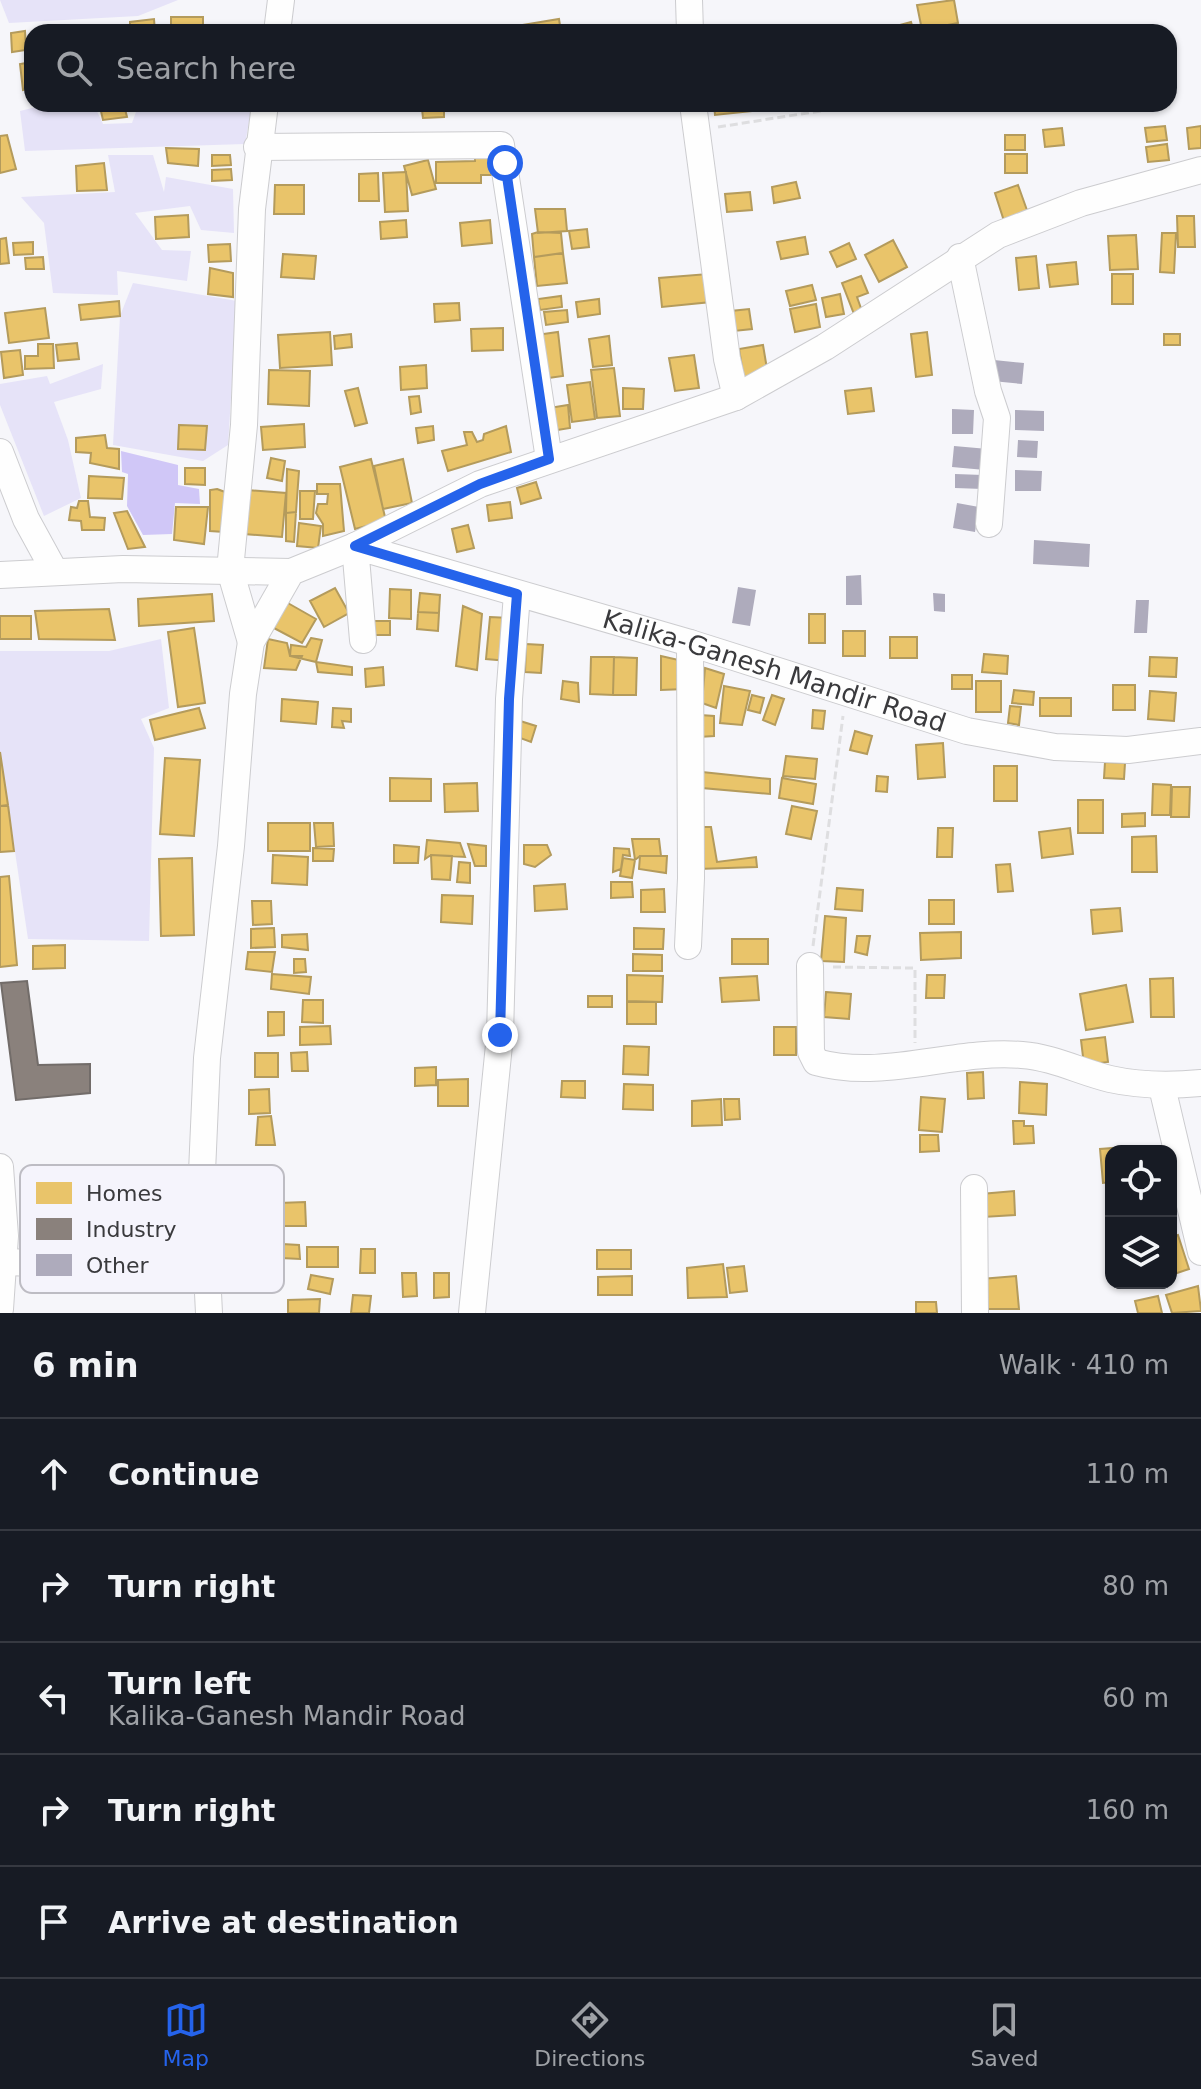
<!DOCTYPE html>
<html lang="en">
<head>
<meta charset="utf-8">
<style>
	body { margin:0; font-family:"DejaVu Sans",sans-serif; background:#20242c; color:#f1f3f6 }
	.controls { position:absolute; right:24px; bottom:24px; display:grid; overflow:hidden; border-radius:16px; box-shadow:0 2px 6px #0004 }
	.controls button { width:72px; height:72px; display:grid; place-items:center; padding:0; border:0; border-bottom:2px solid #363941; background:#171b24; color:#f1f3f6; font:40px sans-serif }
	.stop { position:absolute; width:24px; height:24px; margin:-18px; border:6px solid #2563eb; border-radius:50%; background:#fff }
	.stop.end { background:#2563eb; border-color:#fff; box-shadow:0 2px 8px #0008 }
	.list { margin:0; padding:0; list-style:none }
	h2 { display:flex; justify-content:space-between; align-items:center; height:104px; margin:0; padding:0 32px; font-size:34px }
	h2 small { font-size:26px; font-weight:400; color:#9ea1a6 }
	.list li { display:grid; grid-template-columns:52px 1fr auto; gap:24px; align-items:center; box-sizing:border-box; height:112px; padding:0 32px; border-top:2px solid #363941 }
	.list b { display:block; font-size:30px; white-space:nowrap }
	.list p { margin:0; font-size:26px; white-space:nowrap; color:#9ea1a6 }
	.list em { font-size:26px; font-style:normal; color:#9ea1a6 }
	.icon { flex:none; width:44px; height:44px; fill:none; stroke:currentColor; stroke-width:2; stroke-linecap:round; stroke-linejoin:round }
	.map { position:relative; flex:none; width:1201px; height:1313px; overflow:hidden }
	.search { position:absolute; background:#171b24; box-shadow:0 2px 6px #0004; left:24px; right:24px; top:24px; height:88px; display:flex; align-items:center; gap:20px; box-sizing:border-box; padding:0 28px; border-radius:24px; color:#9ea1a6; font-size:30px }
	.sheet { height:664px; background:#171b24 }
	nav { display:flex; justify-content:space-around; align-items:center; box-sizing:border-box; height:112px; border-top:2px solid #363941; background:#171b24; font-size:22px; color:#9ea1a6 }
	nav a { display:grid; justify-items:center; gap:4px }
	nav .on { color:#2563eb }
	.map>svg:first-child { display:block }
	.green { fill:#e6e3f8 }
	.forest { fill:#d0c7f7 }
	.homes { fill:#e9c46a; stroke:#b49b5c; stroke-width:2 }
	.industry { fill:#8a817c; stroke:#726c69; stroke-width:2 }
	.building { fill:#aeabbc }
	.lines { fill:none; stroke-linecap:round; stroke-linejoin:round }
	.minor-casing { stroke:#cccccf; stroke-width:28 }
	.path { stroke:#dedee0; stroke-width:3; stroke-dasharray:8 4; stroke-linecap:butt }
	.minor { stroke:#fefefe; stroke-width:26 }
	.route { stroke:#2563eb; stroke-width:10 }
	.labels { text-anchor:middle; dominant-baseline:central; stroke-width:8; stroke-linejoin:round; paint-order:stroke }
	.street-label { font-size:26px; fill:#3a3a3d; stroke:#f5f4fc }
	.key { fill:#f5f4fc; stroke:#bdbcc3; stroke-width:2 }
	.key-label { font-size:22px; fill:#3a3a3d }
</style>
</head>
<body>
<div class="map">
<svg width="1201" height="1313" viewBox="0 0 1201 1313">
	<rect width="100%" height="100%" fill="#f6f6fa"/>
	<path class="green" d="M0,0H178L138,16L9,23Z
		M48,104L94,105L103,124L132,123L137,109L180,110L181,104H252L245,144L25,151L20,111Z
		M108,155H153L164,192L166,177L233,189L234,233L201,230L190,206L135,213L162,250L191,251L187,281L117,271L118,295L53,293L44,223L21,197L115,192Z
		M133,283L237,301L228,445L203,461L113,445L120,316Z
		M103,364L101,389L54,402L68,440L81,498L44,516L0,405V384L47,376L50,384Z
		M161,639L169,708L141,719L154,748L149,941L28,939L0,751V651H109Z"/>
	<path class="forest" d="M121,451L178,465V485L199,489L200,504L175,503L172,534L143,535L127,506L128,474L122,472Z"/>
	<path class="homes" d="M954,0L958,23L922,30L917,5Z
		M171,17H203V32H171Z
		M154,19L155,32H130V22Z
		M559,19L561,32H523L522,25Z
		M911,22L914,32H890L889,28Z
		M25,31L26,50L12,52L11,33Z
		M32,62V88L23,90L20,64Z
		M714,104H750L751,111L715,115Z
		M124,105L127,117L103,120L100,107Z
		M444,108V117L423,118L422,109Z
		M1165,126L1167,140L1147,142L1145,128Z
		M1201,126V148L1189,149L1187,128Z
		M1062,128L1064,145L1045,147L1043,130Z
		M7,135L16,169L0,173V136Z
		M1005,135H1025V150H1005Z
		M1167,144L1169,160L1148,162L1146,147Z
		M166,148L199,149L198,166L168,163Z
		M475,154H491V175H481V183H436V162L475,161Z
		M1005,154H1027V173H1005Z
		M212,155H230L231,165L212,166Z
		M428,160L436,189L412,195L404,166Z
		M104,163L107,190L77,191L76,166Z
		M231,169L232,180L212,181V170Z
		M406,172L408,211L385,212L383,173Z
		M378,173L379,201H359V174Z
		M796,182L800,198L774,203L772,187Z
		M275,185H304V214H274Z
		M1018,185L1028,213L1004,221L995,193Z
		M750,192L752,210L727,212L725,194Z
		M535,209H565L567,231L538,233Z
		M188,215L189,237L156,239L155,217Z
		M1177,216H1194L1195,247H1178Z
		M406,220L407,237L381,239L380,222Z
		M490,220L492,243L462,246L460,223Z
		M587,229L589,247L572,249L569,231Z
		M538,232L561,233L563,253L534,257L532,234Z
		M1162,233H1176L1174,273L1160,272Z
		M1136,235L1138,269L1110,270L1108,236Z
		M805,237L808,254L781,259L777,242Z
		M6,238L9,263L0,264V239Z
		M893,240L907,267L879,282L865,255Z
		M33,242V254L14,255L13,243Z
		M849,243L856,259L837,267L830,252Z
		M230,244L231,261L209,262L208,245Z
		M563,253L567,283L537,286L534,257Z
		M283,254L316,256L314,279L281,277Z
		M1036,256L1039,288L1019,290L1016,258Z
		M43,257L44,269H26L25,258Z
		M1076,262L1078,284L1050,287L1047,265Z
		M210,268L233,273V297L208,294Z
		M708,274L711,302L662,307L659,278Z
		M1112,274H1133V304H1112Z
		M861,276L868,293L857,297L863,314H854L842,283Z
		M812,285L816,300L790,306L786,291Z
		M840,294L844,314L826,317L822,298Z
		M561,296L562,307L540,310L538,299Z
		M599,299L600,314L578,317L576,302Z
		M119,301L120,316L81,320L79,305Z
		M459,303L460,320L435,322L434,304Z
		M816,304L820,327L795,332L790,309Z
		M45,308L49,338L9,343L5,313Z
		M749,309L752,329L734,331L731,311Z
		M567,310L568,322L546,325L544,312Z
		M503,328V350L472,351L471,329Z
		M330,332L332,365L280,368L278,335Z
		M558,332L563,376L541,379L536,335Z
		M927,332L932,375L916,377L911,334Z
		M351,334L352,347L335,349L334,336Z
		M1164,334H1180V345H1164Z
		M609,336L612,365L593,367L589,339Z
		M77,343L79,359L58,361L56,345Z
		M38,344H53L54,368L25,369V356H38Z
		M763,345L768,375L744,379L739,349Z
		M20,350L23,375L4,378L1,352Z
		M694,355L699,388L675,391L669,358Z
		M426,365L427,388L401,390L400,367Z
		M614,368L620,416L597,418L591,370Z
		M269,370L310,371L309,406L268,404Z
		M590,382L595,419L572,422L567,385Z
		M358,388L367,423L355,426L345,391Z
		M623,388L644,389L643,409H623Z
		M871,388L874,411L848,414L845,391Z
		M419,396L421,412L411,414L409,397Z
		M568,405L570,428L551,431L549,408Z
		M304,424L305,447L263,450L261,427Z
		M179,425L207,426L205,450L178,449Z
		M433,426L434,440L418,443L416,428Z
		M506,426L511,452L448,471L442,451L467,445L464,432H472L477,442L483,440L484,434Z
		M105,435L107,448L119,449V469L90,463L91,453L76,452V438Z
		M271,458L285,461L282,481L267,478Z
		M371,459L386,521L355,529L340,467Z
		M403,459L412,503L383,509L374,466Z
		M185,468H205V485L185,484Z
		M287,469L299,471L296,512L286,513Z
		M89,476L124,478L122,499L88,498Z
		M536,482L541,498L521,504L517,488Z
		M317,484H340L344,531L323,536V524L316,513L318,504H327L328,494H317Z
		M217,489L233,495L224,532L210,531V490Z
		M247,490L286,493L282,537L244,534Z
		M300,491H315L313,519H300Z
		M79,501H88L90,517L105,518L104,530H82L81,521L69,520L71,507L77,508Z
		M510,502L512,518L489,521L487,505Z
		M176,507H208L204,544L174,540Z
		M127,511L145,547L128,549L114,513Z
		M296,512L294,542L286,541V513Z
		M299,523L321,526L318,548L297,546Z
		M468,525L474,548L457,552L452,529Z
		M335,588L349,613L324,627L310,601Z
		M390,589L411,590V619L389,618Z
		M420,593L440,595L439,613L418,612Z
		M212,594L214,621L139,626L138,599Z
		M286,602L316,619L302,643L272,627Z
		M463,606L482,614L477,670L456,666Z
		M109,609L115,640L39,639L35,611Z
		M418,612L439,613L438,631L417,629Z
		M809,614H825V643H809Z
		M0,616H31V639H0Z
		M490,617L510,618L508,661L486,659Z
		M372,621H390V635H372Z
		M194,628L205,703L178,707L168,632Z
		M843,631H865V656H843Z
		M890,637H917V658H890Z
		M311,638L322,640L316,662L290,656L291,645L306,647Z
		M268,639L287,643L290,656H302L296,670L264,668Z
		M526,644L543,645L541,673L525,672Z
		M984,654L1008,656L1007,674L982,672Z
		M661,656L683,661L685,689L661,690Z
		M591,657H614L613,695L590,694Z
		M614,657L637,658L636,695H613Z
		M1150,657L1177,658L1176,677L1149,676Z
		M316,662L352,667V675L318,672Z
		M383,667L384,685L366,687L365,669Z
		M705,668L724,674L716,708L702,703Z
		M952,675H972V689H952Z
		M563,681L578,683L579,702L561,699Z
		M976,681H1001V712H976Z
		M1113,685H1135V710H1113Z
		M724,686L750,691L742,725L720,723Z
		M1014,690L1034,692L1033,705L1012,703Z
		M1150,691L1176,693L1174,721L1148,719Z
		M752,695L764,698L760,713L748,710Z
		M772,695L784,699L775,725L763,720Z
		M1040,698H1071V716H1040Z
		M282,699L318,702L316,724L281,721Z
		M1010,706L1021,707L1019,725L1008,723Z
		M199,708L205,728L155,740L150,720Z
		M333,708L351,709V722L342,721L344,728L332,727Z
		M813,710L825,711L823,729L812,728Z
		M700,715L714,716V736L699,737Z
		M517,720L536,726L531,742L512,735Z
		M855,731L872,736L867,754L850,750Z
		M943,743L945,777L918,779L916,745Z
		M0,752L8,805L0,806Z
		M786,756L817,759L815,779L783,776Z
		M165,758L200,760L194,836L160,834Z
		M1105,762L1125,763L1124,779L1104,778Z
		M994,766H1017V801H994Z
		M702,772L770,779V794L702,788Z
		M877,776L888,777L887,792L876,791Z
		M390,778L431,779V801H390Z
		M782,778L816,784L813,804L779,798Z
		M477,783L478,811L445,812L444,784Z
		M1153,784L1171,785L1170,815H1152Z
		M1172,787H1190L1189,817H1171Z
		M1078,800H1103V833H1078Z
		M8,805L14,851L0,852V806Z
		M792,806L817,811L811,839L786,834Z
		M1145,813V826L1122,827V814Z
		M268,823H310V851H268Z
		M314,823H333L334,846L316,847Z
		M698,827H711L717,862L756,857L757,867L698,869Z
		M938,828H953L952,857H937Z
		M1070,828L1073,854L1042,858L1039,832Z
		M1156,836L1157,872H1132V837Z
		M632,839H659L661,856H640L635,860Z
		M427,840L460,843L465,857L431,855L425,859Z
		M468,844L486,846V866H475Z
		M394,845L419,847L418,863H394Z
		M524,845H547L551,855L535,867L524,864Z
		M313,848L334,849L333,861H313Z
		M614,848L629,849L630,856L623,855L621,869L613,872Z
		M273,855L308,857L307,885L272,883Z
		M431,855L452,856L450,880L432,879Z
		M640,856H667L666,873L639,869Z
		M192,858L194,935L161,936L159,859Z
		M623,858L635,860L632,878L620,876Z
		M459,862L470,863V883L457,882Z
		M1010,864L1013,891L998,892L996,865Z
		M9,876L17,965L0,967V877Z
		M611,882H632L633,897L611,898Z
		M565,884L567,909L535,911L534,886Z
		M837,888L863,890L862,911L835,909Z
		M664,889L665,912H641V890Z
		M442,895L473,896L472,924L441,922Z
		M929,900H954V924H929Z
		M252,901H271L272,924L253,925Z
		M1120,908L1122,931L1093,934L1091,910Z
		M825,916L846,918L844,962L821,961Z
		M274,928L275,947L251,948V929Z
		M634,928L664,929L663,949H634Z
		M961,932V958L921,960L920,933Z
		M307,934L308,950L282,947V935Z
		M857,936H870L867,955L855,952Z
		M732,939H768V964H732Z
		M65,945V968L33,969V946Z
		M248,952H275L272,972L246,969Z
		M633,954L662,955V971H633Z
		M294,959H305L306,972L294,973Z
		M272,974L311,977L309,994L271,989Z
		M627,975L663,976L662,1002L627,1001Z
		M927,975H945L944,998H926Z
		M757,976L759,1000L722,1002L720,978Z
		M1173,978L1174,1017H1151L1150,979Z
		M1126,985L1133,1022L1086,1030L1080,994Z
		M826,992L851,994L849,1019L824,1017Z
		M588,996H612V1007H588Z
		M303,1000H323V1023L302,1022Z
		M627,1002H656V1024H627Z
		M268,1012H284V1035L268,1036Z
		M330,1026L331,1044L300,1045V1027Z
		M774,1027H796V1055H774Z
		M1105,1037L1108,1062L1084,1065L1081,1040Z
		M624,1046L649,1047L648,1075L623,1074Z
		M307,1052L308,1071H292L291,1053Z
		M255,1053H278V1077H255Z
		M436,1067V1085L415,1086V1068Z
		M983,1072L984,1098L968,1099L967,1073Z
		M468,1079V1106H438V1080Z
		M562,1081H585V1098L561,1097Z
		M1020,1082L1047,1084L1046,1115L1019,1113Z
		M624,1084L653,1085V1110L623,1109Z
		M269,1089L270,1113L249,1114V1090Z
		M921,1097L945,1099L942,1132L919,1130Z
		M721,1099L722,1125L692,1126V1101Z
		M724,1099H739L740,1119L725,1120Z
		M271,1116L275,1145H256L258,1117Z
		M1013,1121H1024V1126H1033L1034,1143L1014,1144Z
		M920,1135H938L939,1151L920,1152Z
		M1125,1147V1151H1111V1182L1103,1183L1100,1149Z
		M1014,1191L1015,1215L983,1217L981,1194Z
		M305,1202L306,1226H279V1203Z
		M1178,1235L1189,1269L1171,1275V1237Z
		M282,1244L299,1245L300,1259L281,1258Z
		M307,1247H338V1267H307Z
		M361,1249H375V1273H360Z
		M597,1250H631V1269H597Z
		M723,1264L727,1297L688,1298L687,1268Z
		M744,1266L747,1291L730,1293L727,1268Z
		M402,1273H416L417,1296L403,1297Z
		M434,1273H449V1297L434,1298Z
		M311,1275L333,1279L330,1294L308,1289Z
		M632,1276V1295H598V1277Z
		M1016,1276L1019,1309H978L981,1279Z
		M1198,1286L1201,1311L1172,1313L1166,1295Z
		M353,1295L371,1296L369,1313H351Z
		M1158,1296L1162,1313H1138L1135,1301Z
		M320,1299L319,1313H288V1300Z
		M916,1302H936L937,1313H916Z"/>
	<path class="industry" d="M27,981L38,1065L90,1064V1093L16,1100L1,983Z"/>
	<path class="building" d="M994,360L1024,363L1022,384L992,381Z
		M952,409L974,410L973,434H952Z
		M1015,410L1044,411V431L1015,430Z
		M1018,440L1038,441L1037,458L1017,457Z
		M954,446L988,449L985,470L952,467Z
		M1015,470L1042,471L1041,491H1015Z
		M955,474L983,475V489L955,488Z
		M957,503L979,507L975,532L953,528Z
		M1034,540L1090,544L1089,567L1033,564Z
		M861,575L862,605H846V576Z
		M738,587L756,590L750,626L732,623Z
		M933,593L945,594V612L934,611Z
		M1136,600H1149L1147,633H1134Z"/>
	<g class="lines">
		<g class="minor-casing">
			<g id="minor">
				<path d="M689,0L690,32"/>
				<path d="M277,32L281,0"/>
				<path d="M693,104L727,359L736,397"/>
				<path d="M257,147L501,145L549,459"/>
				<path d="M960,257L988,391L997,418L989,524"/>
				<path d="M0,452L26,519L55,572"/>
				<path d="M0,575L123,569L291,572"/>
				<path id="s1" d="M363,640L355,546L690,643L967,731L1055,747L1128,750L1201,741"/>
				<path d="M251,642L230,570L244,425L252,209L265,104"/>
				<path d="M688,946L691,878L690,643"/>
				<path d="M810,966L811,1052L816,1062C884,1081 954,1049 1022,1055C1052,1057 1081,1072 1110,1079C1141,1086 1170,1086 1201,1083"/>
				<path d="M1162,1087L1201,1252"/>
				<path d="M0,1167L5,1236L0,1309"/>
				<path d="M974,1188L975,1313"/>
				<path d="M5,1262C72,1264 141,1261 206,1280"/>
				<path d="M209,1313L202,1172L207,1058L231,846L243,694L251,642L291,572L355,546L480,484L736,397L825,347L998,235L1081,203L1201,170"/>
				<path d="M472,1313L500,1035L509,699L517,594"/>
			</g>
		</g>
		<path class="path" d="M718,127L865,104
			M813,946L843,716
			M833,967L915,968V1043"/>
		<use href="#minor" class="minor"/>
	</g>
	<g class="lines">
		<path class="route" d="M500,1035L509,699L517,594L355,546L480,484L549,459L505,163"/>
	</g>
	<g class="labels">
		<g class="street-label">
			<text stroke="none"><textPath href="#s1" startOffset="532">Kalika-Ganesh Mandir Road</textPath></text>
		</g>
	</g>
	<rect x="20" y="1165" width="264" height="128" rx="12" class="key"/>
	<rect x="36" y="1182" width="36" height="22" fill="#e9c46a"/>
	<rect x="36" y="1218" width="36" height="22" fill="#8a817c"/>
	<rect x="36" y="1254" width="36" height="22" fill="#aeabbc"/>
	<g class="key-label">
		<text x="86" y="1201">Homes</text>
		<text x="86" y="1237">Industry</text>
		<text x="86" y="1273">Other</text>
	</g>
</svg>
<div class="controls">
<button><svg class="icon" aria-label="locate" viewBox="0 0 24 24"><circle cx="12" cy="12" r="6"/><path d="M12 2v4M12 18v4M2 12h4M18 12h4"/></svg></button>
<button><svg class="icon" aria-label="layers" viewBox="0 0 24 24"><path d="M12 4l9 5-9 5-9-5zM3 14l9 5 9-5"/></svg></button>
</div>
<div class="stop" style="left:505px;top:163px"></div>
<div class="stop end" style="left:500px;top:1035px"></div>
<div class="search"><svg class="icon" aria-label="search" viewBox="0 0 24 24"><circle cx="10" cy="10" r="6"/><path d="M15 15l6 6"/></svg>Search here</div>
</div>
<section class="sheet">
<h2>6 min<small>Walk · 410 m</small></h2>
<ul class="list">
<li><svg class="icon" aria-label="ahead" viewBox="0 0 24 24"><path d="M12 20V5M6 11l6-6 6 6"/></svg><div><b>Continue</b></div><em>110 m</em></li>
<li><svg class="icon" aria-label="right" viewBox="0 0 24 24"><path d="M7 20v-9h11M14 6l5 5-5 5"/></svg><div><b>Turn right</b></div><em>80 m</em></li>
<li><svg class="icon" aria-label="left" viewBox="0 0 24 24"><path d="M17 20v-9H6M10 6l-5 5 5 5"/></svg><div><b>Turn left</b><p>Kalika-Ganesh Mandir Road</p></div><em>60 m</em></li>
<li><svg class="icon" aria-label="right" viewBox="0 0 24 24"><path d="M7 20v-9h11M14 6l5 5-5 5"/></svg><div><b>Turn right</b></div><em>160 m</em></li>
<li><svg class="icon" aria-label="arrive" viewBox="0 0 24 24"><path d="M6 21V4h12l-3 4 3 4H6"/></svg><div><b>Arrive at destination</b></div></li>
</ul>
</section>
<nav>
<a class="on"><svg class="icon" aria-label="map" viewBox="0 0 24 24"><path d="M3 6l6-2 6 2 6-2v14l-6 2-6-2-6 2zM9 4v14M15 6v14"/></svg>Map</a>
<a><svg class="icon" aria-label="directions" viewBox="0 0 24 24"><path d="M12 3l9 9-9 9-9-9zM9 14v-3h6M13 9l2 2-2 2"/></svg>Directions</a>
<a><svg class="icon" aria-label="saved" viewBox="0 0 24 24"><path d="M7 4h10v16l-5-4-5 4z"/></svg>Saved</a>
</nav>
</body>
</html>
